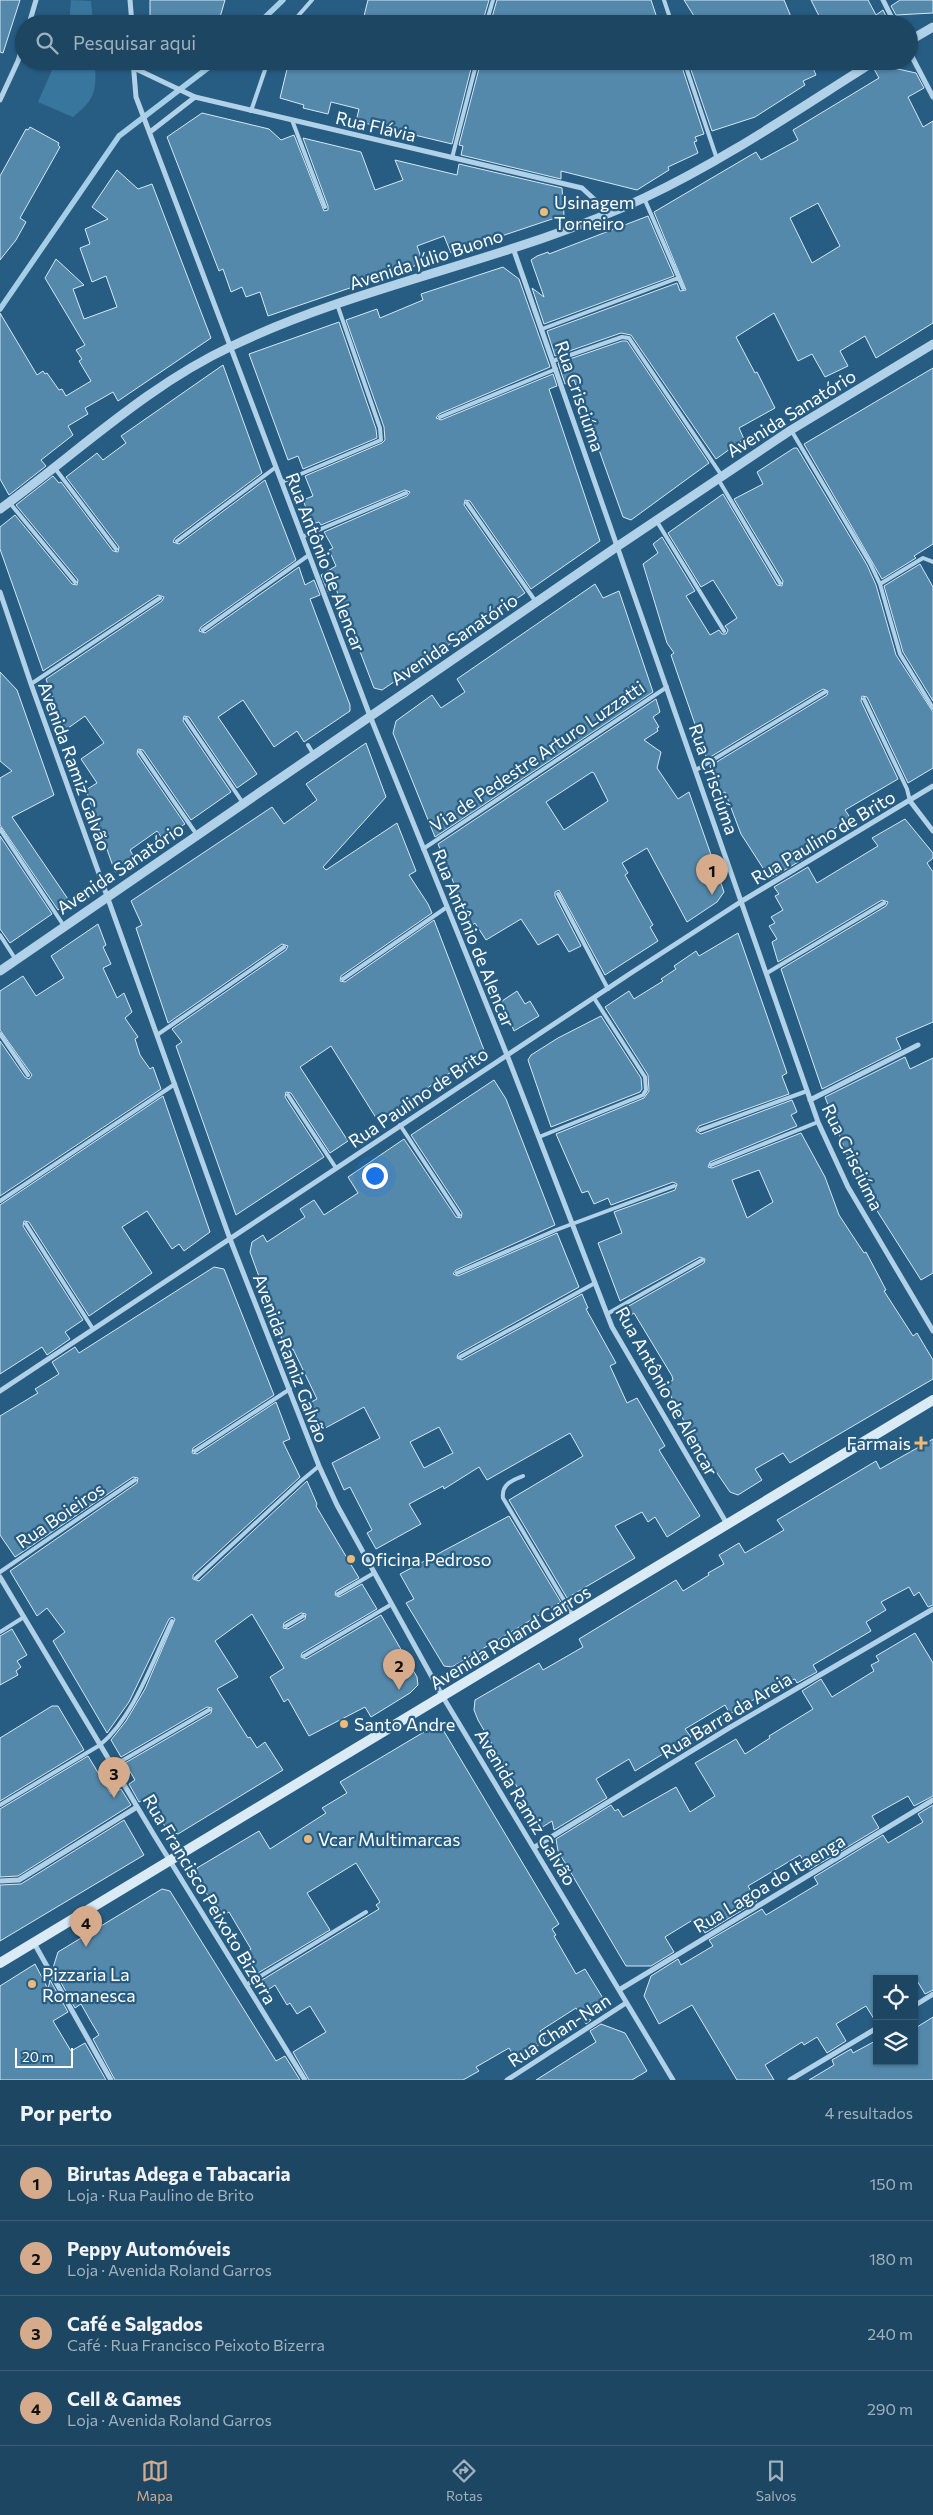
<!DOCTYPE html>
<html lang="pt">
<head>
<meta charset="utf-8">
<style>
	body { margin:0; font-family:Commissioner,sans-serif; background:#2a506b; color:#f1f3f6 }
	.controls { position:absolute; right:15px; bottom:15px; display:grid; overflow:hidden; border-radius:0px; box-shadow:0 1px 4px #0004 }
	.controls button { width:45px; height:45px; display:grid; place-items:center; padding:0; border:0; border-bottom:1px solid #3b5e77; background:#1d4662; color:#f1f3f6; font:25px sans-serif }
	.scale { position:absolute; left:15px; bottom:12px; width:58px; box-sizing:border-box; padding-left:5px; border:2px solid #fff; border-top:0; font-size:14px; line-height:18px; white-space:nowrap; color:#fff; -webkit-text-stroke:4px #275d83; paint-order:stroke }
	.you { position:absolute; left:374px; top:1175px; width:18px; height:18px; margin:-12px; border:4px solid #fff; border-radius:50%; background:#1a73e8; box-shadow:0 0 0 8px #1a73e833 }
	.badge { display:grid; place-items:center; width:32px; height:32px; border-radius:50%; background:#d6ab8b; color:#111; font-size:16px; font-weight:700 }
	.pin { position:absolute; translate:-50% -41px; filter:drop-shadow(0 1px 2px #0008) }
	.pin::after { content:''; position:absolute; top:26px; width:18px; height:15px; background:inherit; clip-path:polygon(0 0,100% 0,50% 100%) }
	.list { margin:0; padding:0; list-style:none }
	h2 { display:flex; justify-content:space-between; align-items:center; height:65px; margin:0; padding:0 20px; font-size:21px }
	h2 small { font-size:16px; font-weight:400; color:#a0b1be }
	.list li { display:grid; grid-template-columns:32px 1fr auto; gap:15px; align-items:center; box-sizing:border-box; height:75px; padding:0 20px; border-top:1px solid #3b5e77 }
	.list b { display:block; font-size:19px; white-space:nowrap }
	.list p { margin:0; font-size:16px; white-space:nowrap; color:#a0b1be }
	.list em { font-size:16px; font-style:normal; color:#a0b1be }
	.icon { flex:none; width:28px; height:28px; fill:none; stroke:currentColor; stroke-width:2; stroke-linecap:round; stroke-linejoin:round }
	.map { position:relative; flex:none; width:933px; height:2080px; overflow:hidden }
	.search { position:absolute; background:#1d4662; box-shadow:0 1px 4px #0004; left:15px; right:15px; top:15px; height:55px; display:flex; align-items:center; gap:12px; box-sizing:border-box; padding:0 18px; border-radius:28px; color:#a0b1be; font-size:19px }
	.sheet { height:365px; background:#1d4662 }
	nav { display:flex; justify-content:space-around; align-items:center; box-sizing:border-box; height:70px; border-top:1px solid #3b5e77; background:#1d4662; font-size:14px; color:#a0b1be }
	nav a { display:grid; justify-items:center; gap:2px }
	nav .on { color:#d6ab8b }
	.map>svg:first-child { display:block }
	.green { fill:#38769e }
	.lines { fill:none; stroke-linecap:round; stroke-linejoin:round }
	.stream { stroke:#a5cee7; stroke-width:5.5 }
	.building { fill:#5489ac; stroke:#d4e8f5; fill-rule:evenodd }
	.service { stroke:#b0d1e7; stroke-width:4 }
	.minor { stroke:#b0d1e7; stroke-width:5 }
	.tertiary { stroke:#b0d1e7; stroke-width:9 }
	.secondary { stroke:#daebf6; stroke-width:10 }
	.poi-dot { fill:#efb976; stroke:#275d83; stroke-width:2 }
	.labels { text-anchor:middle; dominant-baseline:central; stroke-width:4.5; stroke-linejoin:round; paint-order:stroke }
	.street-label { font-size:18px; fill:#fff; stroke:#275d83 }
	.poi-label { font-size:18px; fill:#fff; stroke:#275d83; text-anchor:start }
</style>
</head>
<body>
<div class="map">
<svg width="933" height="2080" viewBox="0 0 933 2080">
	<rect width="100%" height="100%" fill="#275d83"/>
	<path class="green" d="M71,0L91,1L93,24H69Z
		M56,61H95C96,90 97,98 73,117L38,102Z"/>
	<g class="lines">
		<path class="stream" d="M258,24L283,0
			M0,309L119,136L217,61"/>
	</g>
	<path class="building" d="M0,0H20L3,53L0,52Z
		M150,0H225L218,24H150Z
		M368,0H489L482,24H362Z
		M497,0H651L659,24H490Z
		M684,0H784L794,24H699Z
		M811,0H868L876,15L883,10L886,16L877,17L880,24H823Z
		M900,0H933V13L896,15L891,6Z
		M289,61H473L452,144L356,121L359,109L331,102L328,114L303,108L304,105L280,98Z
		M481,61H680L704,134L695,137L697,141L694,142L698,153L668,167L669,170L637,190L561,171V179L461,155L463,146L459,145Z
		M688,61H810L816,75L803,81L805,85L755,117L712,131Z
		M880,65L916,73L924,88L908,97L923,127L933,121V323L876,358L865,336L840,351L848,366L825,377L812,354L798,361L774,313L736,337L755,373L757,372L775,408L739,428L744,439L716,459L631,335L621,333L555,356L547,331L677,283L680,291L686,290L654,212L756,152L761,160L798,140L793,130L879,78L874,69ZM818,203L840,246L812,263L790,218Z
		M202,113L269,129L281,140L294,135L324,211L328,210V206L303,138L361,152L375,190L403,180L395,160L457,175L459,164L562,188L564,215L451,253L444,236L417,246L423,263L268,316L260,292L246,297L242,287L231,292L223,269L219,271L167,137Z
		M30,127L59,143L58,145L60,147L20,218L26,222L16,240L0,260V176L26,129L28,130Z
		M117,170L138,189L152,184L211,338L118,401L113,392L85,408L88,414L68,426L73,435L41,460L46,466L9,495L0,479V313L37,375L43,371L45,374L47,373L59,390L62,389L66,396L91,381L79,361L82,359L76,350L85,345L45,278L56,259L84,285L73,289L84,319L117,307L106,276L92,282L80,248L90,244L85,229L108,219L92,207Z
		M648,216L674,276L544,324L532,288L544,297L531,260L537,256L548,252L549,254Z
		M503,267L519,279L550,367L439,414L436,418L441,420L553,374L557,386L549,389L600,541L531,589L470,501L465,500L464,505L525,593L382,690L374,688L336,589L328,592L321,575L336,566L329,550L333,548L324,532L407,496L410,492L405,490L321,525L319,522L312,524L303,500L313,496L305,476L382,443L385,440L384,427L346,320L377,309L380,318L423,300L421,294Z
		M339,322L376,429L377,438L303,469L298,456L288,460L249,354Z
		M622,341H627L709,463L631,520L623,517L574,380L565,384L558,363Z
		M223,365L262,473L175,538L173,542L179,544L265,480L296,560L201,627L199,631L205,633L299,567L305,585L314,580L320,595L310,599L350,705V711L304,742L297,731L274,747L243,700L218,717L257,774L237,788L189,717L184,716L183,721L231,792L191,820L143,750L138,749L137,754L185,824L162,838L157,831L130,850L135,859L115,872L86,790L97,783L81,759L104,743L85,716L64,731L46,679L162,601L164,597L158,595L43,671L0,549V527L15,515L72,584L77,585L78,580L16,505L53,476L59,483L61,482L113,551L118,552L119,547L66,477L97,453L103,460L126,443L121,436Z
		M933,368V544L914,556L916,558L882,579L804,444Z
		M794,448H797L867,565L876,585L896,655L933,712V768L908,783L867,697L862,696L861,701L898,779L845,810L851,819L798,850L803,859L770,879L741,834L725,792L720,794L710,766L827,695L828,691L823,689L707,759L671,655L674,653L667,643L643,564L658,553L653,544L662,537L695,591L686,596L710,635L719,630L722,634H726L728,630L725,626L737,618L713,580L701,587L668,533L723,494L777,585L782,586L783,581L734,499L763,484L757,472Z
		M920,564L933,587V701L903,652L884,586Z
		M595,584L603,598L619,591L653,692L435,837L393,733L396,721L432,695L441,708L465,692L457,679Z
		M0,672L17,690L54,795L12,817L70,902L58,910L0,825V778L12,771L0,761Z
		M656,699L660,712L653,717L659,727L657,728L658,731L644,740L661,752L657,768L678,799L689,792L724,892L717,902L687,922L647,848L622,863L628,873L625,875L653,925L650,927L658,941L605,975L559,890L555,892V896L581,946L569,952L558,934L538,945L521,919L486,940L475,923L471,926L438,844ZM592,772L594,773L608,801L564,830L546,802Z
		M366,743L386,797L323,867L326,870L397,823L416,871L409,875L428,904L432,913L341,976L340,981L345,982L434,920L484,1050L378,1121L331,1046L300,1067L348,1141L330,1153L291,1093L286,1092L285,1097L324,1157L236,1215L176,1046L182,1042L172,1029L286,950L288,946L282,944L168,1023L136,928L142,925L131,901L272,807L284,824L317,800L306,784Z
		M905,819L933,853V858L927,863L933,872V1022L896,1038L901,1049L822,1089L781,969L886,906L888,902L882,900L778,962L772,942L777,939L769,926L775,923L771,917L783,910L775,896L779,894L774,887L808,867L817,883L878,846L872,838Z
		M0,836L52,914L10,943L0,929Z
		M98,924L106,945L103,947L111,964L103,968L117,998L124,993L132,1012L125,1018L138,1037L135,1039L140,1055L150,1069L153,1067L161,1089L0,1196V1041L25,1077L29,1079L32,1075L0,1030V991L23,976L36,996L64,978L51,956Z
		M738,933L787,1073L782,1076L789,1094L699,1126L696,1131L701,1134L792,1100L797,1112L791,1115L797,1126L710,1162L708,1167L712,1168L801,1133L825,1177L839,1215L864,1253L866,1252L886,1290L884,1291L913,1336L917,1333L933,1360V1379L790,1463L783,1453L755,1469L762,1480L738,1495L730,1492L693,1438L665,1385L673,1380L672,1376L634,1313L631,1315L627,1307L704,1263L705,1259L700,1257L620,1301L598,1243L622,1233L614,1212L675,1190L677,1184L673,1182L611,1205L608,1198L594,1204L588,1191L582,1193L556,1134L644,1098L649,1091L648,1075L605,1007L629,991L634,999L663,981L661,979L676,969L674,966L696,951L699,956ZM759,1170L773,1202L747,1218L732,1180Z
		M517,991L525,1004L530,1001L539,1016L514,1031L502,1001Z
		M601,1016L641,1078L642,1089L640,1092L551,1127L528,1060L531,1055L558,1038Z
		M905,1057L910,1069L933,1058V1273L921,1280L855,1176L825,1097Z
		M494,1080L506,1099L555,1225L456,1270L453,1274L458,1276L557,1233L579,1287L458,1354L457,1358L462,1360L582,1294L588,1308L586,1309L616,1363L610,1366L627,1403L637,1398L665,1446L659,1450L700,1516L667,1537L655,1517L648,1522L642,1512L615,1526L635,1558L567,1598L509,1500L583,1456L570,1433L487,1480L479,1467L444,1489L443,1486L409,1504L421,1524L376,1549L367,1533L372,1530L350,1487L344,1490L332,1463L380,1438L364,1407L318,1432L307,1404L317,1399L293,1349L287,1353L250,1252L252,1242L263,1235L267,1242L305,1217L300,1209L314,1200L324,1215L358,1193L348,1177L404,1139L456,1217L461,1218L462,1213L411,1135ZM439,1427L453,1453L424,1468L410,1442Z
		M163,1096L210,1232L184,1251L179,1244L172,1249L147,1211L122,1227L152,1273L89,1316L29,1222L24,1221L23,1226L83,1320L65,1332L70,1339L47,1355L42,1347L0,1374V1205Z
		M214,1267L224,1269L274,1395L193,1448L192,1453L197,1454L276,1402L290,1439L283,1442L300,1477L193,1575V1579L199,1581L307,1481L317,1504L316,1506L359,1578L336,1591L335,1595L339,1597L362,1584L377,1609L302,1653L301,1657L306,1659L381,1615L417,1677L418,1685L410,1693L371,1717L365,1707L309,1736L288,1699L284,1702L270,1677L284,1668L252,1614L215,1641L238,1677L217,1689L248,1738L250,1737L257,1748L265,1742L283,1770L178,1834L168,1831L147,1798L139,1802L129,1784L135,1780L125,1763L211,1713L212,1708L207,1707L121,1757L111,1740L126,1721L145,1689L175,1619L172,1617L169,1619L129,1702L107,1733L53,1641L65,1632L47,1608L37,1616L10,1571L137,1483L138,1478L133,1477L15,1557L0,1535V1416L38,1393L35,1389L59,1374L52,1362L75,1347L79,1353ZM301,1613L306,1614L305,1619L288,1629L283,1628L284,1623Z
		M933,1439V1605L928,1607L919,1592L914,1596L909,1587L881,1602L886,1610L866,1622L871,1631L813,1665L817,1672L797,1683L795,1679L781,1683L730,1714L725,1705L685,1729L691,1737L635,1771L629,1759L596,1779L607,1798L554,1830L552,1821L541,1828L478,1720L474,1710L475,1700L539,1663L543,1670L583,1647L579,1639L676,1580L683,1591L709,1575L708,1573L724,1564L719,1555L739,1543L745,1553L784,1530L777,1520L876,1461L880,1469Z
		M509,1516L561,1602L452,1667L444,1666L406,1603L414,1599L400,1574Z
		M12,1629L27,1655L17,1661L21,1667L16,1671L18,1675L0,1685V1636Z
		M915,1633L933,1663V1796L914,1806L908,1796L872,1816L879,1828L809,1870L800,1855L748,1886L757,1901L705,1933L696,1918L665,1937L674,1952L651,1966H626L558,1851L556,1839L611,1805L615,1811L618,1809L623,1817L676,1787L690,1812L715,1796L695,1763L736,1739L745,1754L770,1738L769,1736L813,1709L802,1691L821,1679L832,1697L874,1671L871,1665L879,1661L876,1656Z
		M52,1706H58L84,1750L0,1801V1738Z
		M439,1723L559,1924L552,1929L556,1935L554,1936L576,1974L585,1969L606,2003L582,2017L591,2020L586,2024L576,2008L540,2031L545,2041L516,2059L509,2048L476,2067L479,2071L463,2080H309L293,2052L326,2032L310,2006L297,2014L290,2003L287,2005L275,1985L268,1990L262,1980L379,1909L376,1905L380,1902L356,1863L307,1893L330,1930L258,1973L246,1952L251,1949L229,1912L224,1915L213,1897L210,1899L196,1876L197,1868L259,1831L270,1849L326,1813L322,1808L347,1793L340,1782Z
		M88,1756L111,1794L121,1789L131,1805L18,1876L0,1877V1809Z
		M933,1805V1990L925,1994L916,1979H877V2024L866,2006L836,2024L846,2041L827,2053L817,2037L804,2045L802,2042L765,2065L774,2080H737L692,2005L659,2024L644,1996L651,1976L678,1959L681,1965L713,1946L709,1940L762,1909L766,1915L818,1884L814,1877L883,1835L888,1843L923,1822L918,1814Z
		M124,1820L144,1855L0,1941V1885L21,1884Z
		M162,1889L170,1891L276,2061L285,2056L300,2080H115L93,2039L99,2035L90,2020L81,2004L75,2008L53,1968L58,1952Z
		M35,1964L48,1989L50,1980L68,2012L53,2021L71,2051L85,2043L106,2080H0V1986Z
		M933,2017V2080H809L834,2065L832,2060L851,2049L853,2053L877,2040V2061H914V2029Z
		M601,2024L625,2033L647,2071L632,2080H536L596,2042L590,2031Z"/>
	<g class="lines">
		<path class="service" d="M664,0L672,24
			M291,24L312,0
			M486,24L493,0
			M684,61L717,159
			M251,111L268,61
			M292,120L325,207
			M452,158L477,61
			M644,198L683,288
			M542,329L678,278
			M553,361L622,337L629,338L722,476
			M440,417L556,369
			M791,430L870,563L880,584L900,654L933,708
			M54,467L116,549
			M718,479L780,583
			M282,482L381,440L380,428L337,304
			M9,502L75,582
			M467,503L536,602
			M656,520L724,631
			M302,537L406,493
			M177,541L276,467
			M880,584L923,558L933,562
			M203,630L309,555
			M31,684L160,598
			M864,699L907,789L910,801
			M186,719L243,803
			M308,745L314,755
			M140,752L197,835
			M696,770L825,692
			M0,829L64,926
			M423,849L667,687
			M558,894L608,989
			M0,935L16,960
			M767,973L884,903
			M343,979L447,907
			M0,1034L28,1075
			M157,1035L284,947
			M288,1095L336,1168
			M400,1125L459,1215
			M700,1130L807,1091
			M539,1137L643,1095L646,1090L645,1077L594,998
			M711,1165L818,1122
			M0,1201L175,1084
			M26,1224L93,1329
			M457,1273L556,1230L674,1186
			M607,1314L702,1260
			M460,1357L595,1283
			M195,1451L290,1389
			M523,1476C513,1480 501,1484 503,1498L574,1617
			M0,1572L135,1480
			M196,1578L301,1481L319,1466
			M338,1594L374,1573
			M286,1626L303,1616
			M0,1632L24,1617
			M304,1656L392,1604
			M113,1766L209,1710
			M0,1805L100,1745C134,1717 153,1660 172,1621
			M246,1985L366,1912"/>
		<path class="minor" d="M130,0L132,24
			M883,0L895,24
			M29,24L36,0
			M909,51L933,97
			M133,61L136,97L370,716L507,1055L612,1327L727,1524
			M134,68L195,97L582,188L608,212
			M0,100L18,61L24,42
			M150,132L195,97
			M513,248L818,1122L848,1187L933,1331
			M0,592L31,684L230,1239L319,1466L337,1505L443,1697L673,2080
			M910,801L933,831
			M810,1100L918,1045
			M0,1391L631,973L742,901L933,786
			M0,1577L154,1835L305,2080
			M535,1847L729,1728L933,1609
			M0,1881L19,1880L137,1807
			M34,1943L111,2080
			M619,1990L933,1800
			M914,2006L933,1994
			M507,2080L626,2003
			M790,2080L877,2028"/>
		<path class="tertiary" d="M909,41L933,27
			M0,509C76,454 146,386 232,346C364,283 512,260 644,198C725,160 800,108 875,61
			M0,971L618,546L791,430L933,344"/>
		<path class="secondary" d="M0,1963L933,1400"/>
	</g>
	<g class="poi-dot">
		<circle cx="544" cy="212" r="5"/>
		<path d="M918.5 1435.5h5v5h5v5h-5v5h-5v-5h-5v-5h5z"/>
		<circle cx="351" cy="1559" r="5"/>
		<circle cx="344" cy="1724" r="5"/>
		<circle cx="308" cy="1839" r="5"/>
		<circle cx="32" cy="1984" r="5"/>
	</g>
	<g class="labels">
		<g class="street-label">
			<text transform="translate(376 126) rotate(13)">Rua Flávia</text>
			<text transform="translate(426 259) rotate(-18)">Avenida Júlio Buono</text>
			<text transform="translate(580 396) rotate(71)">Rua Crisciúma</text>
			<text transform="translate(791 413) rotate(-32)">Avenida Sanatório</text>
			<text transform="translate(326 562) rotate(69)">Rua Antônio de Alencar</text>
			<text transform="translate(454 639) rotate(-34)">Avenida Sanatório</text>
			<text transform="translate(537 756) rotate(-34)">Via de Pedestre Arturo Luzzatti</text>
			<text transform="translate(75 766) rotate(70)">Avenida Ramiz Galvão</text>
			<text transform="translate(714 779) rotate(71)">Rua Crisciúma</text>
			<text transform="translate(823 837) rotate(-31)">Rua Paulino de Brito</text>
			<text transform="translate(120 868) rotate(-34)">Avenida Sanatório</text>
			<text transform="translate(474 938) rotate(68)">Rua Antônio de Alencar</text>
			<text transform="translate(418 1097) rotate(-34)">Rua Paulino de Brito</text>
			<text transform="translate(853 1157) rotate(64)">Rua Crisciúma</text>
			<text transform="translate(291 1358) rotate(69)">Avenida Ramiz Galvão</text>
			<text transform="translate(667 1391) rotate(61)">Rua Antônio de Alencar</text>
			<text transform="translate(60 1515) rotate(-34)">Rua Boieiros</text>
			<text transform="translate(510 1637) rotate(-31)">Avenida Roland Garros</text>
			<text transform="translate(726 1715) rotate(-31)">Rua Barra da Areia</text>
			<text transform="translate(526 1807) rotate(59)">Avenida Ramiz Galvão</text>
			<text transform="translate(769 1883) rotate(-31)">Rua Lagoa do Itaenga</text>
			<text transform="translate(210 1899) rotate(59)">Rua Francisco Peixoto Bizerra</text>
			<text transform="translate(559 2030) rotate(-33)">Rua Chan-Nan</text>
		</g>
		<g class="poi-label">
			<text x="554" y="202">Usinagem<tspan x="554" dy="21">Torneiro</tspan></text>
			<text x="911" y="1443" text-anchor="end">Farmais</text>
			<text x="361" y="1559">Oficina Pedroso</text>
			<text x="354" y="1724">Santo Andre</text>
			<text x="318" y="1839">Vcar Multimarcas</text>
			<text x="42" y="1974">Pizzaria La<tspan x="42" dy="21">Romanesca</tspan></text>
		</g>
	</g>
</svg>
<div class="controls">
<button><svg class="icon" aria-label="locate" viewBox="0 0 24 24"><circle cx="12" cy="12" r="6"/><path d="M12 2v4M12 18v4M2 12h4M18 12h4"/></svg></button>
<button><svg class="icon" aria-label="layers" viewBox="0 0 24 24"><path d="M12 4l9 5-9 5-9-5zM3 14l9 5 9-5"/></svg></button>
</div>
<div class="scale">20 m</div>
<div class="you"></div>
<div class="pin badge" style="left:712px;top:895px">1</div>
<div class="pin badge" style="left:399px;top:1690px">2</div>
<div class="pin badge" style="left:114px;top:1798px">3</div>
<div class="pin badge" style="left:86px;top:1947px">4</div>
<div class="search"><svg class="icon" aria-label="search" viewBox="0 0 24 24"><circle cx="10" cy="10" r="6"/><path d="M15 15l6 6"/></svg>Pesquisar aqui</div>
</div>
<section class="sheet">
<h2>Por perto<small>4 resultados</small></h2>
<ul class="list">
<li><span class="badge">1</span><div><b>Birutas Adega e Tabacaria</b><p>Loja · Rua Paulino de Brito</p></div><em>150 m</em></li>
<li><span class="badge">2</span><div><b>Peppy Automóveis</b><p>Loja · Avenida Roland Garros</p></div><em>180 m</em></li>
<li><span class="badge">3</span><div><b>Café e Salgados</b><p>Café · Rua Francisco Peixoto Bizerra</p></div><em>240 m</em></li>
<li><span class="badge">4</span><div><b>Cell &amp; Games</b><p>Loja · Avenida Roland Garros</p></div><em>290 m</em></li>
</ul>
</section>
<nav>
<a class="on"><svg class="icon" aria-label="map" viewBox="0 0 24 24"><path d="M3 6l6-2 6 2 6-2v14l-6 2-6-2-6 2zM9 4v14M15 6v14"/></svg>Mapa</a>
<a><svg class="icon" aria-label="directions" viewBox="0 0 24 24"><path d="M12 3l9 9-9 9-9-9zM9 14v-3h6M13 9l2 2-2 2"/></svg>Rotas</a>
<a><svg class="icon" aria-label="saved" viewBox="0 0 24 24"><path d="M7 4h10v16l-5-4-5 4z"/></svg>Salvos</a>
</nav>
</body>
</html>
